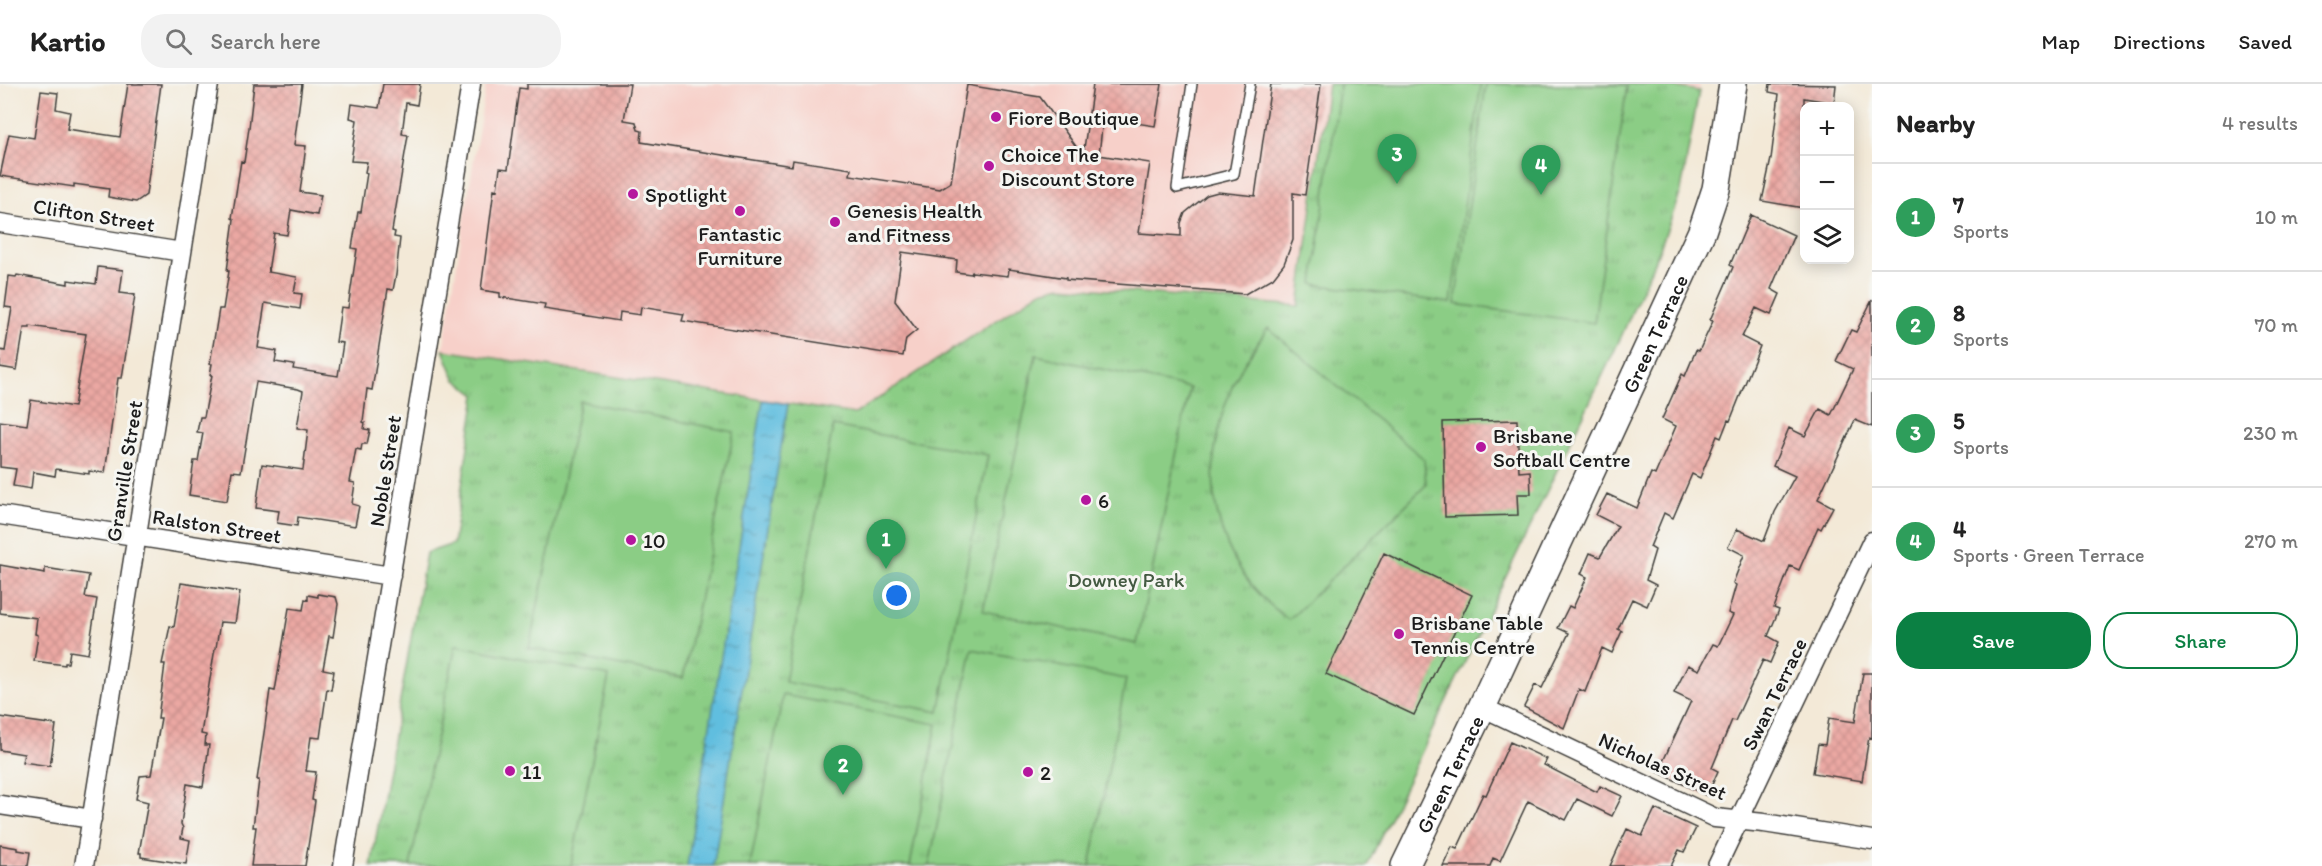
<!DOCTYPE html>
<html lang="en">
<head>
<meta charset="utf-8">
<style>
	body { margin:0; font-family:Itim,sans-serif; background:#f2f2f2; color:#222 }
	.controls { position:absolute; right:18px; top:18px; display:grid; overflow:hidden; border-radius:12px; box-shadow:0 3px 15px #0003 }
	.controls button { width:54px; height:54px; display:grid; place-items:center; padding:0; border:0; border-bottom:2px solid #e0e0e0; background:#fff; color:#222; font:30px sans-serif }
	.you { position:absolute; left:897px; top:512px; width:21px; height:21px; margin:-15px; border:4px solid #fff; border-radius:50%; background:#1a73e8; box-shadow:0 0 0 9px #1a73e833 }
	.badge { display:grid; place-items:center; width:39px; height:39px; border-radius:50%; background:#0b8043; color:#fff; font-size:20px; font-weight:700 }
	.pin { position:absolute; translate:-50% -50px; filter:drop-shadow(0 2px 3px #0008) }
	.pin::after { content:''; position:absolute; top:32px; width:21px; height:18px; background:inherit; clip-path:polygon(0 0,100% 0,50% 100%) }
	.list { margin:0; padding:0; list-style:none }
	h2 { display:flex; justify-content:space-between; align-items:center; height:78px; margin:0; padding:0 24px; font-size:26px }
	h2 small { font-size:20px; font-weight:400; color:#767676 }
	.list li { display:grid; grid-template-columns:39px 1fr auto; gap:18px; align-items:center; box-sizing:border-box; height:108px; padding:0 24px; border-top:2px solid #e0e0e0 }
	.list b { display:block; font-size:22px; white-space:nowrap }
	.list p { margin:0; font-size:20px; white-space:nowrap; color:#767676 }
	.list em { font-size:20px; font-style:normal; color:#767676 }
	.actions { display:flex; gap:12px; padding:18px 24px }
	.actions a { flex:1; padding:14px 0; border:2px solid #0b8043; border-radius:24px; text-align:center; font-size:21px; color:#0b8043 }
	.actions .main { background:#0b8043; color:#fff }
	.icon { flex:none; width:33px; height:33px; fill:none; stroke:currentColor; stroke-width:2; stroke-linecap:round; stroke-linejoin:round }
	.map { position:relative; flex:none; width:1872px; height:782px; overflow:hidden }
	header { display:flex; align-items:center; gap:36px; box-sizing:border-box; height:84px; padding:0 30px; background:#fff; border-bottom:2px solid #e0e0e0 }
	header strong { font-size:28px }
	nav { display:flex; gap:33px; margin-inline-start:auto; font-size:21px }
	.search { width:420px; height:54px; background:#f2f2f2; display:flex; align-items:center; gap:15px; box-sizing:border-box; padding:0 21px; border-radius:24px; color:#767676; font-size:22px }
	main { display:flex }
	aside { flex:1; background:#fff }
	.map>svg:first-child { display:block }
	.built { fill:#f7d0c9 }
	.park { fill:url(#park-tufts); stroke:#547450; stroke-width:1.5 }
	.garden { fill:#8bcd85; stroke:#547450; stroke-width:1.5 }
	.water { fill:url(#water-ripples); stroke:#3e6d7e; stroke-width:1.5 }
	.building { fill:url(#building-cross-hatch) }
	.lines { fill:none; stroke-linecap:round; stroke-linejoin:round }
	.lane-casing { stroke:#3c3b38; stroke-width:12 }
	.street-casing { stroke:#3c3b38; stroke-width:21 }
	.secondary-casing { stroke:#3c3b38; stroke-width:30 }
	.lane { stroke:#fff; stroke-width:9 }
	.street { stroke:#fff; stroke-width:18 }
	.secondary { stroke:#fff; stroke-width:27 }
	.poi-dot { fill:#b5179e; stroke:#f6f6f2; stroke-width:2 }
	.labels { text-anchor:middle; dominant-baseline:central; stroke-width:6; stroke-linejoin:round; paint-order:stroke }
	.poi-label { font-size:21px; fill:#1c1c1c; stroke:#f6f6f2; text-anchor:start }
	.street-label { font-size:21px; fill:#1c1c1c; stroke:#f6f6f2 }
	.park-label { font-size:21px; fill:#435a41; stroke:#f6f6f2 }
</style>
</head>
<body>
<header>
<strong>Kartio</strong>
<div class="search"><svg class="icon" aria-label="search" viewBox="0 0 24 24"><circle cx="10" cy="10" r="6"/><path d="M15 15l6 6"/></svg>Search here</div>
<nav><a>Map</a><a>Directions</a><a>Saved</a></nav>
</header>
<main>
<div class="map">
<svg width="1872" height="782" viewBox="0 0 1872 782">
	<defs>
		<pattern id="park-tufts" width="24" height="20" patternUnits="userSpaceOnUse" patternTransform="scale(1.5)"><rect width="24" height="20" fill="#8bcd85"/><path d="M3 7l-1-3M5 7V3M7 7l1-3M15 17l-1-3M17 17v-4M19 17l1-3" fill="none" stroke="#77af72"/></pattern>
		<pattern id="water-ripples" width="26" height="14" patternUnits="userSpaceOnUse" patternTransform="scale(1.5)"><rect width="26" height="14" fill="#61bedf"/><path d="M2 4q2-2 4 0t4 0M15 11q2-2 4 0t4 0" fill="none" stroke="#4f9ab4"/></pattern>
		<pattern id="building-cross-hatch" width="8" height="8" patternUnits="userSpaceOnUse" patternTransform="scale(1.5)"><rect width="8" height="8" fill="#eba8a3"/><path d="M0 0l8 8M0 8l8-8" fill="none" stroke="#c9908c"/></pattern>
	</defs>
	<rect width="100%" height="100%" fill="#f6f6f2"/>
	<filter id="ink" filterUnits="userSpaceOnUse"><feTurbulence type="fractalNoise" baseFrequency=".0167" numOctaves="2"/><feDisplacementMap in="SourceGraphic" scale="12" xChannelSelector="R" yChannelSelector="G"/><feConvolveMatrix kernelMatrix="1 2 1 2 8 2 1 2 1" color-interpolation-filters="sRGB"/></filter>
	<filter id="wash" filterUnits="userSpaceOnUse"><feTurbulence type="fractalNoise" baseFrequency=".008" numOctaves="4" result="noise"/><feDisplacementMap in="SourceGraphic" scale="24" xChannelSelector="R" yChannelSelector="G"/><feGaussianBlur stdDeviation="1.35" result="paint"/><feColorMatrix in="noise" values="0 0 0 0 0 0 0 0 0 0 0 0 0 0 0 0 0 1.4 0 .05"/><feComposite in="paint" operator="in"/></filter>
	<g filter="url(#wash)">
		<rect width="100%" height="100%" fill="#f3e9d7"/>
		<path class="built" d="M486,0H1328L1299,222L1062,202L1041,207L855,330L443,266Z
			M1658,0H1700L1699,7Z"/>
		<path class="park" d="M1328,0H1658L1699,7L1681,107L1659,167L1621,253L1367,782H371L426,469L453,460L476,311L455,295L443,266L855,330L1041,207L1061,202L1299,222Z"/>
		<path class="garden" d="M1340,0H1481L1451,219L1313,200Z
			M1486,0L1627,1L1594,239L1455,220Z
			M1268,244L1424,375L1426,401L1289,536C1211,479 1196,390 1232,303C1241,282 1255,263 1268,244Z
			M1036,271L1190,304L1137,560L983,527Z
			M580,317L734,348L683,594L529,564Z
			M833,342L988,371L939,628L785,598Z
			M456,561L609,592L571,782H410Z
			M972,565L1126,595L1090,782H929Z
			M783,611L937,640L910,782H750Z"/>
		<path class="water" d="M763,316L788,320L714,778L713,782H687Z"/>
		<g id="blocks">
			<path class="building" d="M128,0H161L146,111L136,118L108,113L109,105L74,100V103L0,92L9,50L34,54L41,7L58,9L56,25L70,28L67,45L120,53Z
				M254,0H302L294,61L306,62L300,108L321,111L317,131L291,126L287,151L274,149L268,188L297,193L294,209L302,210L300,225L265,219L258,264L277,267L275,278L294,281L293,285L338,292L343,259L336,258L341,223L348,224L357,165L352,164L358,128H361L367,89L365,88L367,78L351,77L357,36L350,34L352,20L379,24L383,0H420L417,21L406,19L402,50L408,51L392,147L395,148L394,153L400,154L396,191L393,206L388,205L372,306L367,305L363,338L365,339L364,345L370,346L367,360H362L361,366L356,365L350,398L355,399L352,420L359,422L355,442L298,433L297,442L277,439L279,427L256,424L262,380L303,386L308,346L297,344L303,307L298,305L256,298L241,388L232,387L227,417L189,411L194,377H198L203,349L197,348L200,333H204L212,291H210L212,280H210L219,225H223L229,187H227L234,135L232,134L241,77L244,78L249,44Z
				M527,0H630L624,36L636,38L638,46L642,47L641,58L792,82L793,76L851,85L850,91L940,105L951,98L967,1L1040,13L1083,72L1093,0H1162L1155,42L1103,34L1099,71L1150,79L1139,149L1181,152V139L1185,129L1207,111L1218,108L1255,112L1271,0H1321L1305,111L1293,109V156L1284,180L1273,194L1245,210L1066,196V194L1009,185L1008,192L972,188L971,190L956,188L957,176L902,168L895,217L917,246L906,255L903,272L682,237L684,230L641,223L640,231L620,228L619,237L544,225L545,220L500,213V209L481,206L494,105L497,106L500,84L508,85L519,4L527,5Z
				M1770,0L1836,1L1834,19L1804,14V124L1762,117L1771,75L1779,10L1769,8Z
				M1751,131L1794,151L1771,205L1780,210L1771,231L1756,224L1742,253L1760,262L1730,337L1728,336L1721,354L1717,352L1700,394L1692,390L1673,434L1664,429L1650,463L1655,466L1646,496L1656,501L1647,522L1632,515L1618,545L1622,547L1612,569L1602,564L1585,608L1579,605L1564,644L1524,623L1535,601L1542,604L1569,549L1558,544L1569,522L1573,524L1587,493L1581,490L1590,469L1600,473L1618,442L1596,431L1607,410L1637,424L1651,389L1655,391L1676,342L1662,335L1682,290L1685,292L1696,266L1699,267L1713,237L1710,236L1733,183L1730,181Z
				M98,183L123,186L120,209L135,211L122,294H118L105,389L89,387V390L56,385L55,392L33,388L31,405L13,402L16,385L0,383V337L27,341L31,316L74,323L86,250L30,242V244H24L17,286L0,283V266L5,267L12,224L5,223L9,192L16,193L17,191L68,200V196L96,200Z
				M1872,216V343L1855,336L1818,415L1833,423L1821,445L1818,443L1799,486L1790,482L1774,524L1779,526L1768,552L1779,558L1770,579L1763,576L1735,637L1732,636L1712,684L1718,687L1707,712L1658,688L1691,617L1674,609L1688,581L1699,586L1713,560L1718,562L1733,531L1728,529L1736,501L1733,499L1744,471L1728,463L1737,445L1764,457L1775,428L1795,392L1773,382L1789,344L1805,352L1820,325L1831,331L1853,285L1836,277L1851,246L1856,248Z
				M1517,336L1519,388L1530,387L1531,410H1517L1518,431L1445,433L1443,338Z
				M1384,469L1472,511L1414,631L1326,590Z
				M0,481L45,489V484L89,491L85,513L97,515L88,570L70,567L68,579H65V581L34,577L38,551L35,550L37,534L0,529Z
				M181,499L240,508L235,539L220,538L216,564H215L201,650L206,651L205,661H209L203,703L187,700L181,740L183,744L181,754L190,756L186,780L141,773V769H139L148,718L136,715L140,692L151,691L161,634H158L165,580H162L170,542L174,543Z
				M318,510L336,513L338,520L333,553L329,552L323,585L334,587L331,606L327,605L320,654L311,653L306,687L316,688L312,716L315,717L305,782H251L256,743H253L259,696H257L265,642L270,606L275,607L289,524L303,526L305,515L308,516V511L318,513Z
				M1863,589H1872V654L1869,653L1862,697L1813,689L1818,660L1825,661L1829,634L1855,638Z
				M0,633L56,641L50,682L22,678L24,670L0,666Z
				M1510,658L1547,675L1544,681L1597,708L1600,702L1622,712L1612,732L1577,715L1566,736L1528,717L1500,777L1493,774L1490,782H1443L1452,763L1457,765L1483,710L1486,711Z
				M1655,725L1696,744L1684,768L1679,766L1671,782H1610L1627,745L1642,752Z
				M0,761L18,764V766L30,768L28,782H0Z"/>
		</g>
	</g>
	<g filter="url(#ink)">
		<use href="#blocks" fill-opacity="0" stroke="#3c3b38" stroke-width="1.5"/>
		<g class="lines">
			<g class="lane-casing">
				<path id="lane" d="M1192,0L1177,104L1234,90L1250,0"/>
			</g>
			<g class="street-casing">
				<path id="street" d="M0,139L182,168
					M0,431L391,492
					M1482,623L1715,734L1764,739L1872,756
					M0,721L92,735
					M84,782L209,0
					M343,782L471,0
					M1717,782L1872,457"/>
			</g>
			<g class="secondary-casing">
				<g id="secondary">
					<path id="s1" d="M1405,782L1482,623L1702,147L1716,105L1733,0"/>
				</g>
			</g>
			<use href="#lane" class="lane"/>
			<use href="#street" class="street"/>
			<use href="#secondary" class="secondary"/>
		</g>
	</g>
	<g class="poi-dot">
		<circle cx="996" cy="33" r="6"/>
		<circle cx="989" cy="82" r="6"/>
		<circle cx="633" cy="110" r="6"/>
		<circle cx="740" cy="127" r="6"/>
		<circle cx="835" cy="138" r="6"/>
		<circle cx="1481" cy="363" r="6"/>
		<circle cx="1086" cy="416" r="6"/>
		<circle cx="631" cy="456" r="6"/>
		<circle cx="1399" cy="550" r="6"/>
		<circle cx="510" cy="687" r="6"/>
		<circle cx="1028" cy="688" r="6"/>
	</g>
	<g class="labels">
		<g class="poi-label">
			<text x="1008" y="33">Fiore Boutique</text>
			<text x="1001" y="70">Choice The<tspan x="1001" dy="24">Discount Store</tspan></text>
			<text x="645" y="110">Spotlight</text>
			<text x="847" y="126">Genesis Health<tspan x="847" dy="24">and Fitness</tspan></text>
			<text x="740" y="149" text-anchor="middle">Fantastic<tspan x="740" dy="24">Furniture</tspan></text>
			<text x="1493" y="351">Brisbane<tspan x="1493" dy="24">Softball Centre</tspan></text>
			<text x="1098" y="416">6</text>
			<text x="643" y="456">10</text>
			<text x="1411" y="538">Brisbane Table<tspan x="1411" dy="24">Tennis Centre</tspan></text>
			<text x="522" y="687">11</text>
			<text x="1040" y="688">2</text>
		</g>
		<g class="street-label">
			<text transform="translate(94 131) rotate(9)">Clifton Street</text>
			<text stroke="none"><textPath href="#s1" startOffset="588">Green Terrace</textPath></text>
			<text transform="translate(124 387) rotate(-81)">Granville Street</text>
			<text transform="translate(385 387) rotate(-81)">Noble Street</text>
			<text transform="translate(217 442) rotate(9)">Ralston Street</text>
			<text transform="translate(1774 610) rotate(-64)">Swan Terrace</text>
			<text transform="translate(1663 682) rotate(24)">Nicholas Street</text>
			<text stroke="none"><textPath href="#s1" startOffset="102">Green Terrace</textPath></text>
		</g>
		<g class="park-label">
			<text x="1126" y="495">Downey Park</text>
		</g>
	</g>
</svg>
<div class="controls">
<button>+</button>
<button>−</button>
<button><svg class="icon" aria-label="layers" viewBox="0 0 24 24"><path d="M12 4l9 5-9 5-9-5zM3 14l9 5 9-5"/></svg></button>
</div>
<div class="you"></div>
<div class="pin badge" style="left:886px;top:485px;background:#2e9e5b">1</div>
<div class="pin badge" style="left:843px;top:711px;background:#2e9e5b">2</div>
<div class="pin badge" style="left:1397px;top:100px;background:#2e9e5b">3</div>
<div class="pin badge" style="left:1541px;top:111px;background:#2e9e5b">4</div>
</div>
<aside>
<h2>Nearby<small>4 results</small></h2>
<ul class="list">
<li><span class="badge" style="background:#2e9e5b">1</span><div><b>7</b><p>Sports</p></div><em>10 m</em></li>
<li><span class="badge" style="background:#2e9e5b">2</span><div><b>8</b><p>Sports</p></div><em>70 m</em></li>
<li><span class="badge" style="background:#2e9e5b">3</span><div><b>5</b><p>Sports</p></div><em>230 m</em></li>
<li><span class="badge" style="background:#2e9e5b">4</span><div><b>4</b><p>Sports · Green Terrace</p></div><em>270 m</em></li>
</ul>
<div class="actions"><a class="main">Save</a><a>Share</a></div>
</aside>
</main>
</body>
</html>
